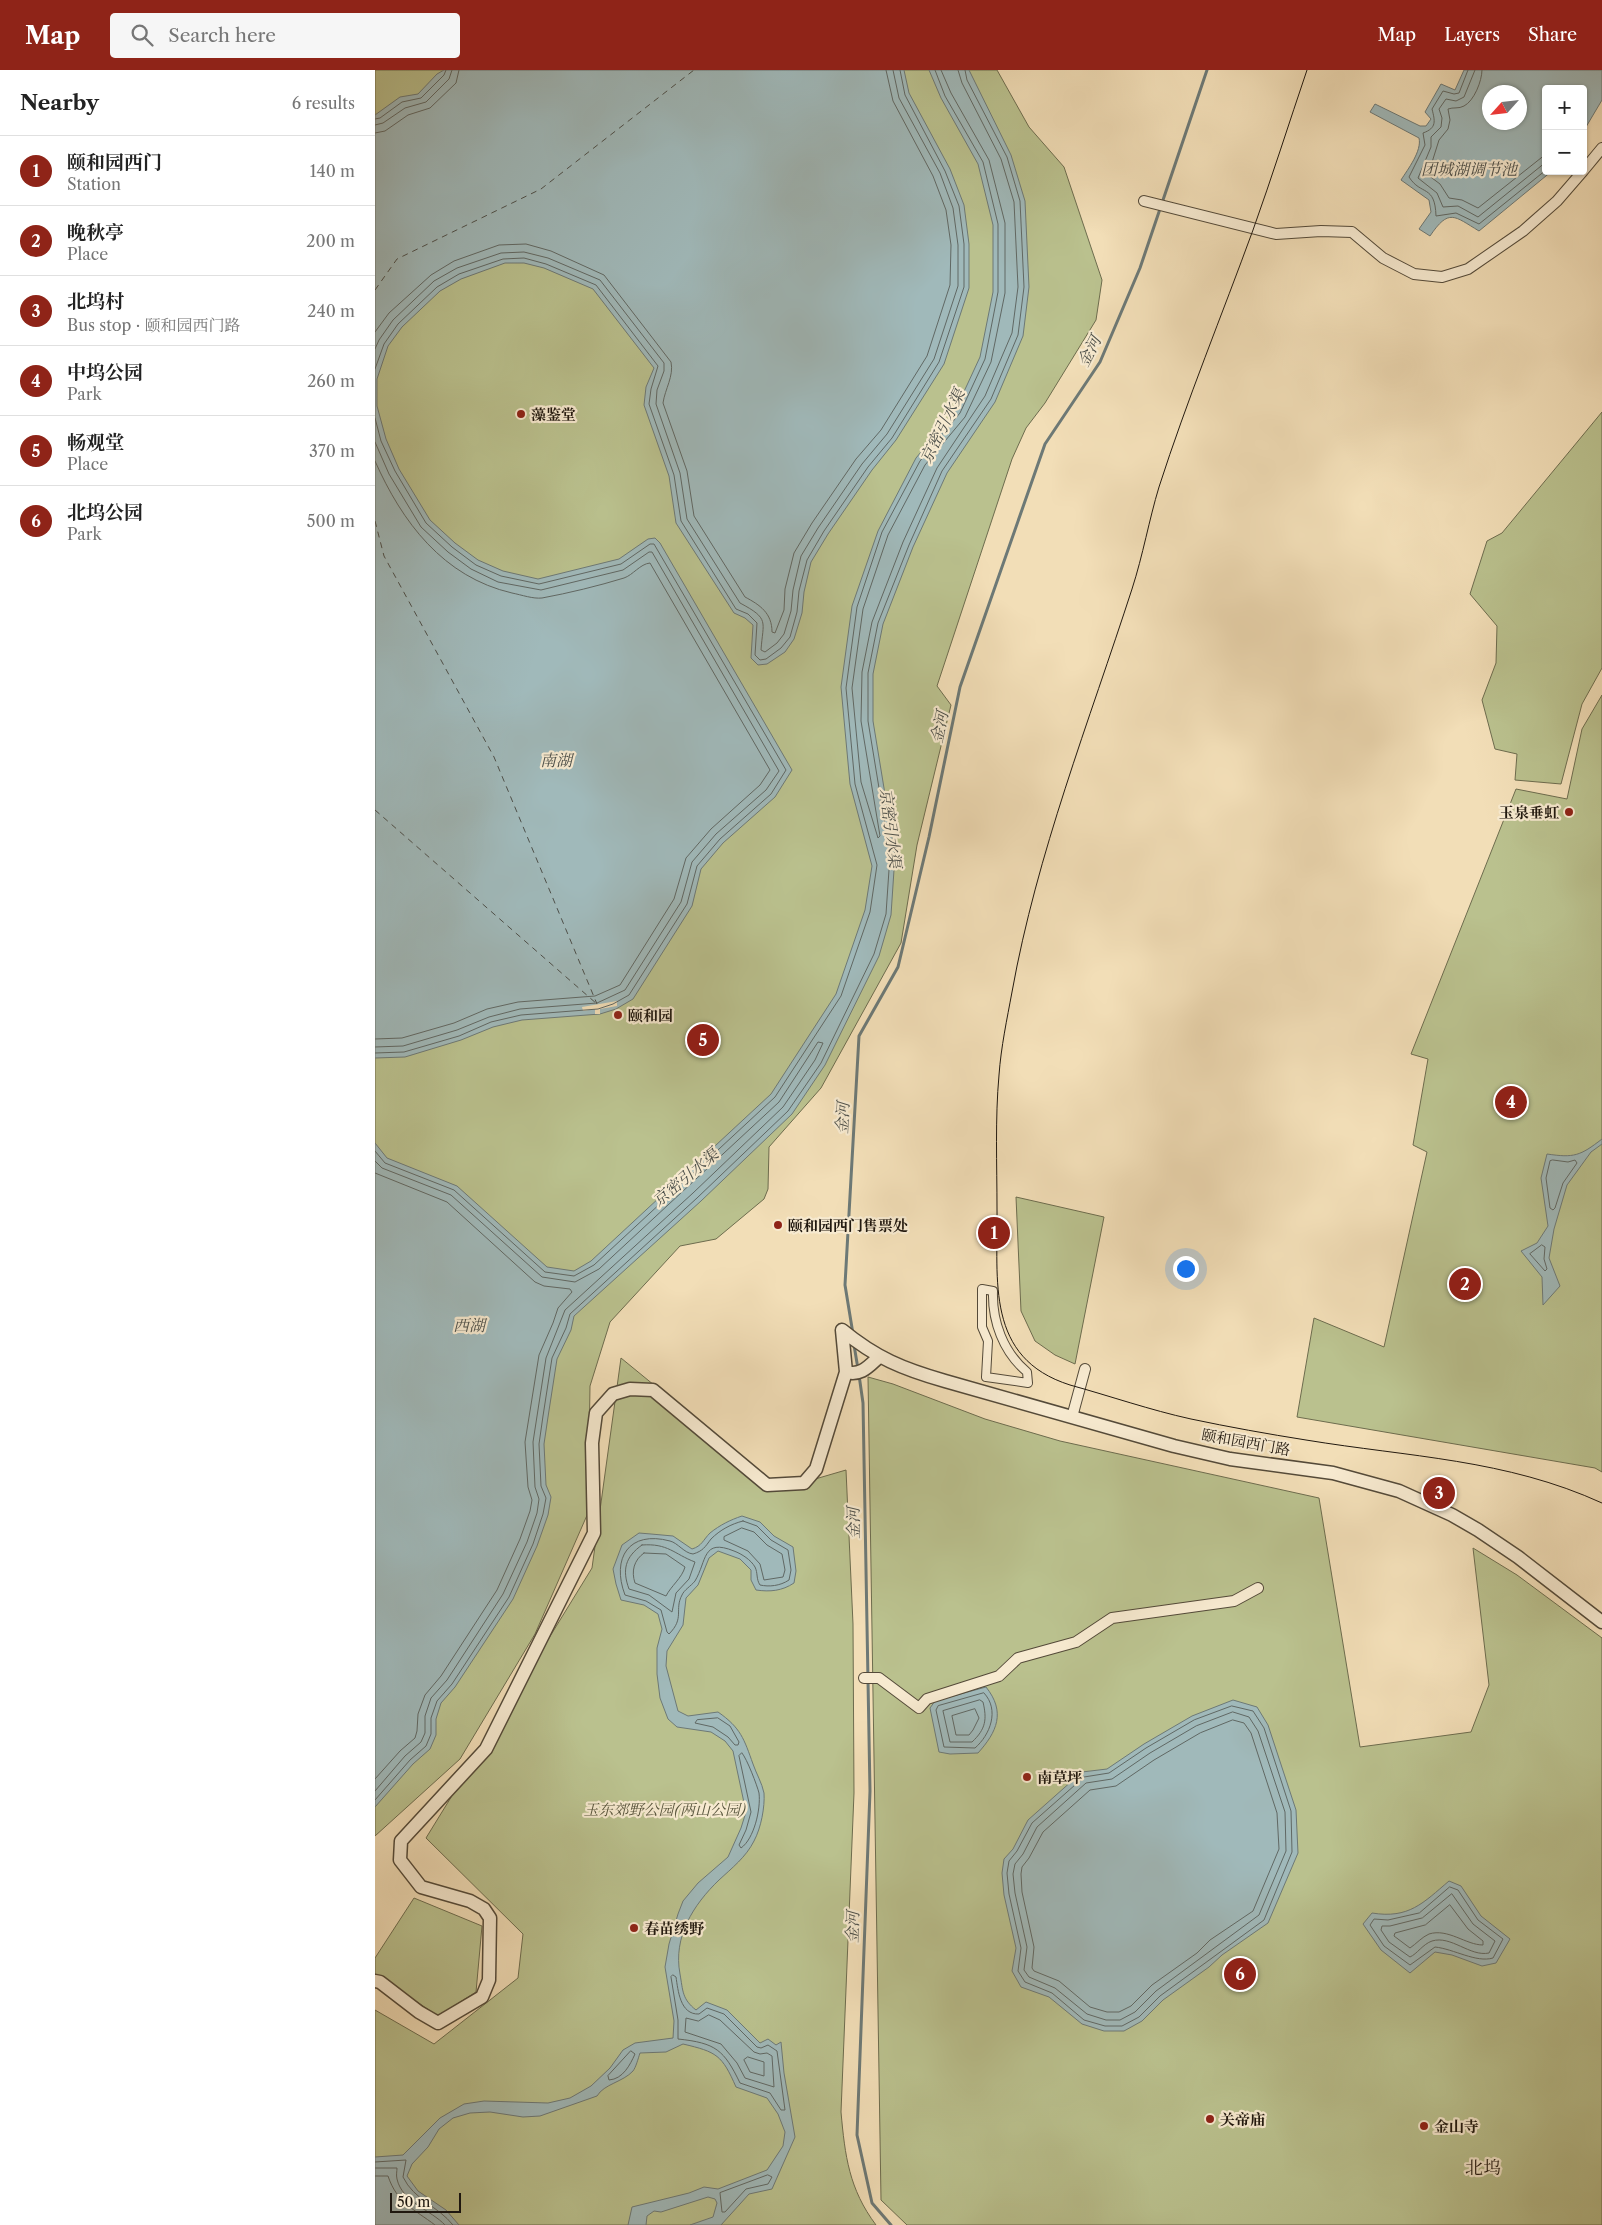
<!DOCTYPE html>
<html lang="en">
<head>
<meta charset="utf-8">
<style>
	body { margin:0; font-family:"Libre Caslon Text","Noto Serif SC",serif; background:#f6f6f6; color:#222 }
	.controls { position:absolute; right:15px; top:15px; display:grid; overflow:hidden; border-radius:5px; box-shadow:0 1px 4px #0004 }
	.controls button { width:45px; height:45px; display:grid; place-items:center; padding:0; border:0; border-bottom:1px solid #e0e0e0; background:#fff; color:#222; font:25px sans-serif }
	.compass { position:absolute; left:1107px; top:15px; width:45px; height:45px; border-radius:50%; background:#fff; box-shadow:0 1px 4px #0004; rotate:243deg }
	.scale { position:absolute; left:15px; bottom:12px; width:71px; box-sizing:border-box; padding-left:5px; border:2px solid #20180f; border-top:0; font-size:14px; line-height:18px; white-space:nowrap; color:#20180f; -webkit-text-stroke:4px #f7ead0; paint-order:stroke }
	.you { position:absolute; left:810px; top:1198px; width:18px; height:18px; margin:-12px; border:4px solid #fff; border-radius:50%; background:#1a73e8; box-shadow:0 0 0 8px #1a73e833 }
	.badge { display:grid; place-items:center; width:32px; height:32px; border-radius:50%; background:#8f2418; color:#fff; font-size:16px; font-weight:700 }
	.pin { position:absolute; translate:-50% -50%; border:2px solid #fff; box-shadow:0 1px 5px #0006 }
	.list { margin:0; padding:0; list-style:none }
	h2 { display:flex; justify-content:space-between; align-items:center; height:65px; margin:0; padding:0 20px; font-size:21px }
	h2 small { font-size:16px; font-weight:400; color:#767676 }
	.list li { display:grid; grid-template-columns:32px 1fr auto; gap:15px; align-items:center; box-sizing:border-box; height:70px; padding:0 20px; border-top:1px solid #e0e0e0 }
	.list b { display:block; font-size:19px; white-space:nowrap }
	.list p { margin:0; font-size:16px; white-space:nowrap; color:#767676 }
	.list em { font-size:16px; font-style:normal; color:#767676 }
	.icon { flex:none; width:28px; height:28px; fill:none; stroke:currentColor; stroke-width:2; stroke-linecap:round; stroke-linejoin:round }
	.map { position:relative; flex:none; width:1227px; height:2155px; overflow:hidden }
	header { display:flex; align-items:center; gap:30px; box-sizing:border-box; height:70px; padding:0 25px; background:#8f2418; color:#fff }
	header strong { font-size:24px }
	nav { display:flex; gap:28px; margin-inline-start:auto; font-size:18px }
	.search { width:350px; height:45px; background:#f6f6f6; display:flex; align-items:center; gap:12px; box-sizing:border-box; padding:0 18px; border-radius:5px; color:#767676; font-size:19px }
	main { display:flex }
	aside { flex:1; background:#fff }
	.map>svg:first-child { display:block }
	.green { fill:#bac18e; stroke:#6d6c4e }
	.water { fill:#a0b9ba; stroke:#6d7976; fill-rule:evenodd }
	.pier { fill:#f2deb7 }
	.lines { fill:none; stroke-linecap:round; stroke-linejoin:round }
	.shore { stroke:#606864; stroke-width:1 }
	.stream { stroke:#6d7976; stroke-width:3 }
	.ferry { stroke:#4d504b; stroke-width:1; stroke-dasharray:6 5; stroke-linecap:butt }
	.pedestrian-casing { stroke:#544a39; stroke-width:10 }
	.minor-casing { stroke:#544a39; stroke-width:12 }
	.tertiary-casing { stroke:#544a39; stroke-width:15 }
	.pedestrian { stroke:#f7ead0; stroke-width:8 }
	.minor { stroke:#f7ead0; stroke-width:10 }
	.tertiary { stroke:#f7ead0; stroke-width:12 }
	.tram { stroke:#20180f; stroke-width:1 }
	.poi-dot { fill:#8f2418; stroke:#f7ead0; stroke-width:2 }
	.labels { text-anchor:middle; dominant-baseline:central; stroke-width:4.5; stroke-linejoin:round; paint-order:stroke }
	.poi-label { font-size:15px; font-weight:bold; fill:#20180f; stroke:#f7ead0; text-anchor:start }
	.street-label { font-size:15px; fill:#20180f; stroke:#f7ead0 }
	.park-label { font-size:15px; font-style:italic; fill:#56533b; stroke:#f7ead0 }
	.water-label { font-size:16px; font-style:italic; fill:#4d504b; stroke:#f7ead0 }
	.quarter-label { font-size:18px; fill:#20180f; stroke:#f7ead0 }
</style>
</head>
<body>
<header>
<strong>Map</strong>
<div class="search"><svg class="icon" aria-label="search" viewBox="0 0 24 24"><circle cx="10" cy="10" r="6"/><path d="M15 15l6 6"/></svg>Search here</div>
<nav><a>Map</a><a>Layers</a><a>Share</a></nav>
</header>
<main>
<aside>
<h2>Nearby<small>6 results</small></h2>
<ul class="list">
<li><span class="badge">1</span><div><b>颐和园西门</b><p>Station</p></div><em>140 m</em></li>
<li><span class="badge">2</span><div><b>晚秋亭</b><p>Place</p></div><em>200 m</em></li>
<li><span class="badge">3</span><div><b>北坞村</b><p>Bus stop · 颐和园西门路</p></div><em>240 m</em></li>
<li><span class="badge">4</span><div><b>中坞公园</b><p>Park</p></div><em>260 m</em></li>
<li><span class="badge">5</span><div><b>畅观堂</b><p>Place</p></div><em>370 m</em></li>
<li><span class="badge">6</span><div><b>北坞公园</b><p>Park</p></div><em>500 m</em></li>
</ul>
</aside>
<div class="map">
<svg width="1227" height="2155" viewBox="0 0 1227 2155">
	<rect width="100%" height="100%" fill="#f2deb7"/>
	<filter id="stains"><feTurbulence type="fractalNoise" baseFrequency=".004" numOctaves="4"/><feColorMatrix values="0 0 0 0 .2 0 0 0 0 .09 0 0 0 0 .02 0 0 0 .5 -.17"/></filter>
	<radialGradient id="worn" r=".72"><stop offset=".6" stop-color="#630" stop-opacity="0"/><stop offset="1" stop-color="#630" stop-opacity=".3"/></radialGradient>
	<path class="green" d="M0,0H622L654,57L689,97L727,210L721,250L670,333L651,358L637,389L562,616L576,635L542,775L526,873L446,1018L394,1077L393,1119L389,1129L341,1169L305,1176L235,1252L215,1316L213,1443L160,1564L85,1689L0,1766Z
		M1227,342V598L1207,634L1186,714L1140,710L1142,684L1120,679L1107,630L1121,593L1122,556L1095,524L1112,471L1127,463Z
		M1227,625V1402L1220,1398L922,1347L939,1248L1009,1277L1052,1082L1038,1075L1053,989L1036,984L1141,719L1192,729L1207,659Z
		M641,1127L729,1147L700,1294L680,1285L660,1271L646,1241Z
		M246,1288L406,1419L471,1400L478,1554L479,1723L466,2042C470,2086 474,2119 501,2155H0V1940L59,1974L143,1908L148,1864L51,1768L217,1498Z
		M493,1307L518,1314L610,1349L685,1371L944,1428L985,1677L1096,1662L1114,1615L1098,1478L1142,1505L1227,1568V2155H532L506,2130Z
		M39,1828L107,1856L101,1922L63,1946L0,1904V1888Z"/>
	<path class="water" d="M69,0H529L534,23L575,99L589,135L594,174V218L569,294L521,370L497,400L453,464L436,492L429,522L427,543L419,569L410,582L392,594L383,595L376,588L378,555L370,548L359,543L301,453L294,406L269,335L271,317L279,298L218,219L169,198L149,193H130L86,209L65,221L27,257L13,276L2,309V336L11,369L24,399L55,450L80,473L103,490L128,501L163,509L244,489L273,469L280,468L285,473L417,700L400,727L348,773L326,799L317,836L258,929L241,939L225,944L147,950L118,957L86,970L30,987L0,988V45L25,27L43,24L62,4Z
		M554,0H594L636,85L650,131L654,217L648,266L620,332L572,403L538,477L508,554L498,604V651L520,785L516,845L504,886L450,995L417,1044L326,1131L199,1246L196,1260L182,1289L173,1347L169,1374L171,1415L176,1427L173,1445L162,1476L138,1529L80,1617L66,1633L61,1649V1665L55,1679L38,1694L0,1737V1073L12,1088L82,1116L172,1197L199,1201L216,1191L396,1024L461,924L490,840L497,796L475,714L466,617L477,536L503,461L541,388L580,341L605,287L618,222V155L603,94L566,28Z
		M1089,0H1227V30L1208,62V19H1171V101H1177L1104,161C1079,146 1074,138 1055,166L1044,159L1056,142L1054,130L1026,110C1033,99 1047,81 1044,68L995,42L1000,34L1045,56H1051L1056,49L1050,42L1066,14L1080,20ZM1114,22H1144V52H1114Z
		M1227,1069V1074L1216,1082L1192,1115L1179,1159L1174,1188L1185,1216L1168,1235L1167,1207L1146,1181L1162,1173L1173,1156L1166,1108L1172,1084C1199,1088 1205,1086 1227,1069Z
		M367,1446L385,1452L399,1466L418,1477L421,1501L419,1513C407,1521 395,1522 381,1520L376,1510V1500L365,1489L343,1481L334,1488L323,1515L311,1528L308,1555L292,1581L291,1596L303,1641L313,1646L343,1642C366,1658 369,1669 378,1694C381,1703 387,1713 389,1723C390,1737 386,1758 379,1771C371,1787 357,1798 344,1810C318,1835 298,1867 305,1904C308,1921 307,1929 321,1940L331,1932L352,1940L385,1973L393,1969L401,1975L406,1972L409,2003L420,2067L397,2119L374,2124L346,2155H315L338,2147L342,2133L340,2129L333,2127L286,2142L279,2141L272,2146L271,2155H253L257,2137L314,2123L329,2117L343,2119L392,2100L408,2076L410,2062L403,2044L392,2028L361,2017C347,1985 342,1982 308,1974L291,1982L265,1983C263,1989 261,1997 258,2001C248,2012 229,2014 222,2026L165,2046L148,2047L115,2042L95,2043L78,2048L64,2059L53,2077L37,2094L32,2106L43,2121L71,2140L84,2155H0V2087L28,2085L65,2048L89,2034L109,2031L173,2033L195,2028L216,2016L235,1998L248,1980L260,1973L298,1968L299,1951L290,1897L294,1874L303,1844L308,1831L323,1813L353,1787L366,1758L371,1742L358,1681L350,1671L336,1662L302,1657L293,1649L285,1628L282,1604V1578L287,1559L283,1544L269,1535L246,1530L241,1514L238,1499L247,1475L264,1463L276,1464L298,1466L317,1479C327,1476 328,1470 335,1463C345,1455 355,1450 367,1446Z
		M611,1617C631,1642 622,1662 603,1683L575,1684L564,1682L555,1638L560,1631Z
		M858,1630L882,1637L893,1655L921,1740L923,1783L893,1853L847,1885L834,1897L788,1930L767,1951L749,1961H729L707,1954L674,1927L646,1917L637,1901L641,1878L629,1825L627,1803L629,1789L638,1779L653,1750L707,1702L732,1699L769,1674L817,1646Z
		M1074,1811L1086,1816L1106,1846L1135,1869L1121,1893L1107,1896L1077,1885L1060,1882L1035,1903L1006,1880L988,1854L997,1843C1034,1849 1048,1833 1074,1811Z"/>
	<path class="pier" d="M242,931V936L225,939V944H220V939L208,941L207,937Z"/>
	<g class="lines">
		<path class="shore" d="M566,0L576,23L614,90L630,153V223L616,292L590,347L550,395L513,465L488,539L477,618L486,712L503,768L505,766L486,651L487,602L497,552L528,472L562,398L610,326L637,263L643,217L639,132L626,89L587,13L583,0
			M1093,0L1084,23L1079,24L1068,21L1057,39C1060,51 1062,58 1048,63L1050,75L1034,107C1046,126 1060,114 1061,146L1081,143L1104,154L1171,100
			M1100,0L1089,27L1081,31L1071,29L1064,39L1067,48L1066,57L1056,67V77L1043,108L1062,123L1068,137L1083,136L1103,147L1171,92
			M1107,0C1107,11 1099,31 1089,36C1084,39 1078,37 1073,39L1075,50L1073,59L1064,70L1053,105L1065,114L1074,128L1087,130L1103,138L1171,84
			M0,49L5,48L27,32L46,28L69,5L71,0
			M0,55L8,53L30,38L51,32L74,9L77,0
			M0,63L10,61L33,45L55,38L81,13L84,0
			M0,262L14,243L56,205L79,191L124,175L151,174L176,181L229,205L296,292C299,306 290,319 288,333L312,401L319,446L370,527C385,535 397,543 397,562L400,563L409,540L410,519L419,483L437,453L481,389L506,360L552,286L575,215L576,175L571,140L558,106L518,31L511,0
			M0,279L4,270L18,250L59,211L82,198L126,183L149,182L173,188L225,210L289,293V301L282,320L281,334L305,403L312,449L365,533C395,549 388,551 386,580L390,582L402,573L409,564L416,541L418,520L426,486L443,458L487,394L512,364L559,289L583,216V175L578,138L565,103L524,28L518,0
			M0,299L9,274L23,254L62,217L84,204L128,189L149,188L171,194L221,215L283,296L276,319L274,334L299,405L306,451L361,539L373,544L382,553L380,585L385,590L391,589L406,578L415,567L422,542L424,521L432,490L449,461L493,397L517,368L564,292L589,217V174L584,136L570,101L530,25L525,0
			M0,348L6,371L20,401L51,453L77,477L101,495L126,506L164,514L246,494L275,474H279L411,700L396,724L345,769L322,796L312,834L254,925L238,934L223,939L146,945L116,952L84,966L29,982L0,983
			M0,372L14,404L46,457L73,482L96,499L123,512L166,520L248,500L274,482H277L404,701L391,720L341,764L317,792L306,832L250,920L222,933L145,939L114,947L82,960L28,976L0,977
			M0,391C27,452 68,507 137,523C147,525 158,529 167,528C194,523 223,516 249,508C258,505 265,494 275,493L395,700L385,715L336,759L311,788L299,829L245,915L220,926L143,932L112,939L79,953L27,968L0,969
			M0,1081L10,1093L79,1120L170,1202L199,1206L219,1195L400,1027L466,926L495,842L502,795L480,714L471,618L482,537L507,462L545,391L585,343L610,289L623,222V154L608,92L570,26L560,0
			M1178,1090L1193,1092L1200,1090L1202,1093L1188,1113L1180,1138L1178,1140L1175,1138L1171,1108L1175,1091Z
			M0,1091L7,1098L76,1125L167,1207L200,1212L224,1199L404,1032L443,972L448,973L440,990L408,1037L318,1123L190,1240L171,1288L158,1372L160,1417L164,1429L162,1443L152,1472L128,1524L72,1610L56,1628L50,1646V1663L46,1672L30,1686L0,1721
			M0,1103L72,1132L160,1212L169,1216L195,1219L197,1222L183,1238L178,1253L164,1285L150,1372L153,1417L157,1430L155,1441L145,1469L122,1520L66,1606L50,1625L43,1644L42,1661L40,1668L25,1681L0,1709
			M1167,1175L1170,1177L1169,1189L1172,1199L1170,1201L1155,1184Z
			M368,1451L382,1456L396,1470L413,1480L416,1500L414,1510C405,1516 394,1517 385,1515C381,1509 383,1503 380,1497C376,1490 367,1484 359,1481C327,1468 332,1491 320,1511C316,1516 309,1520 307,1525C299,1540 310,1548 294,1564L292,1562L286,1540L271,1531L250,1525C236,1488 254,1460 295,1471C303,1473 309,1483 318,1484C328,1481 330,1477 336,1469C345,1460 356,1454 368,1451Z
			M367,1458L379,1462L392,1475L407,1484L410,1500L408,1507L389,1510L385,1494L373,1481L349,1470V1467Z
			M267,1475C293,1473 299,1484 320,1492L314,1509L301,1523L297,1542L274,1525L254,1519C247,1500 250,1487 267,1475Z
			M269,1483L291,1484L310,1497C307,1508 296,1516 291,1526L260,1513C256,1501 259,1490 269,1483Z
			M609,1623C625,1640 615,1665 600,1678L569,1677L561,1640L563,1636Z
			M605,1630L608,1632C612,1649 611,1659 597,1672H575L568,1641Z
			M857,1636L878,1641L889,1658L916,1741L917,1782L889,1850L785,1926L764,1947L747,1956H730L709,1950L677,1923L650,1912L643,1901L646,1878L634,1824L632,1803L634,1791L642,1781L657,1753L709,1707L734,1703L771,1678L819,1650Z
			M600,1639L604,1648L598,1660L594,1665H581L577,1646Z
			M858,1642L874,1647L883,1661L910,1742L911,1781L884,1845L781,1921L760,1942L745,1950H731L712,1944L680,1918L654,1907L649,1900L652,1877L640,1823L638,1804L640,1794L648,1784L662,1757L711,1713L737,1709L775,1683L821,1656Z
			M343,1648L355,1656L364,1672L363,1675H360L353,1667L338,1657L320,1653L322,1650Z
			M858,1650L869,1653L876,1663L902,1743L904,1779L878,1841L835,1870L822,1883L777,1915L756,1936L744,1942H732L715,1937L684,1911L659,1901L657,1898L659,1877L647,1822L646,1804L647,1797L654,1788L668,1762L715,1720L741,1716L779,1690L825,1663Z
			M367,1683C372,1689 382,1715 384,1723C386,1739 379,1769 366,1778L364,1775L371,1760L376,1742L364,1686Z
			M0,1730L35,1690L51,1676L56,1664V1648L62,1631L77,1614L134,1527L158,1474L168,1444L171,1428L166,1416L164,1374L168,1346L177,1288L191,1258L195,1244L322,1128L413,1041L446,993L499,884L511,844L515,785L493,651V603L503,553L534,475L567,401L616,329L643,265L649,217L645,131L632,87L592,10L590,0
			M1075,1817L1083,1820L1103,1850L1128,1869L1118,1888C1101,1893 1079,1879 1060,1877L1035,1895L1009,1876L995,1855L999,1849L1013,1850L1044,1843Z
			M1077,1824L1098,1854L1120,1871L1114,1883C1095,1887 1076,1865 1057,1871C1048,1874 1042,1884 1035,1887L1014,1872L1006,1860L1007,1856H1015L1047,1848Z
			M1075,1835L1093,1859L1108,1871V1875C1091,1875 1073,1858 1054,1864C1047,1867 1041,1874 1035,1878L1019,1866L1020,1863L1050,1855Z
			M298,1905L301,1907C303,1920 305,1945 324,1944L332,1938L349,1944L382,1977L386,1978L393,1975L402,1981L410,2040H406L395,2023L365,2013C349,1980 341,1973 303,1969V1950L296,1907Z
			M334,1945L345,1950L379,1982L385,1984L392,1983L397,1986L399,2017L370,2008L362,1993L346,1974L310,1962L311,1948L323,1951Z
			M256,1981L260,1984C255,1995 248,2009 234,2010L233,2006Z
			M373,1987L389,1992V2006L375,2002L369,1990Z
			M0,2092L31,2090L28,2107C39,2130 63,2136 78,2155
			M0,2098H22C22,2101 21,2105 22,2109C27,2132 56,2140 70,2155
			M393,2105L397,2107L393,2114L371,2119L350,2142H347L345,2123Z
			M0,2106H13C22,2133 39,2139 60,2155"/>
		<path class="stream" d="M478,1264L470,1215L484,966L523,897L554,767L585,617L670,374L725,292L765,198L832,0
			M479,1275L483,1299
			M484,1305L488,1333L495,1721L482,2065L497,2133L516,2155"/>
		<path class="ferry" d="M0,220L22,189L166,119L319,0
			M0,451L9,486L119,687L222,934
			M0,740L222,934"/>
		<g class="pedestrian-casing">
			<path id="pedestrian" d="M607,1219L618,1221C617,1251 628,1282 652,1302L653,1313L611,1307L613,1271L607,1257Z"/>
		</g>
		<g class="minor-casing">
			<path id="minor" d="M1208,101L1227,78
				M769,131L901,164L946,161L977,162L1008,188L1039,204L1067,207L1093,199L1148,161L1182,131L1208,101
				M697,1347L710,1299
				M489,1608H504L544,1638L552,1629L624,1606L643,1588L701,1572L737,1548L859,1531L883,1518"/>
		</g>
		<g class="tertiary-casing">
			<path id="tertiary" d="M467,1260C501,1288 528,1299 570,1311L799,1376L855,1389L958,1403L1024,1421L1077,1445L1103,1460L1143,1487L1227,1552
				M471,1302C486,1306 493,1297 504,1287
				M0,1911L5,1912L44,1942L63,1953L107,1927L114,1910L115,1848L109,1839L95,1831L46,1817L25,1790L26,1771L111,1679L219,1463L217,1373L221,1343L238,1324L255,1319L278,1320L392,1415L429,1413L441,1399L471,1302L467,1260"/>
		</g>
		<use href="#pedestrian" class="pedestrian"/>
		<use href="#minor" class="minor"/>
		<use href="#tertiary" class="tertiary"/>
		<path class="tram" d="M932,0C914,53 897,107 878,160C847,245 812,330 784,417C774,450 768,485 757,519C714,652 662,783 637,922C632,949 626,977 624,1005C620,1049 622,1094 622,1139C623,1211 610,1288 695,1315C735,1326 775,1340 816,1349C854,1357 893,1364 931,1370C1034,1387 1131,1389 1227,1433"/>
	</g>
	<g class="poi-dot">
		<circle cx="146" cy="344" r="5"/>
		<circle cx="1194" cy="742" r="5"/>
		<circle cx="243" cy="945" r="5"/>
		<circle cx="403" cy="1155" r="5"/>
		<circle cx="652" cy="1707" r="5"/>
		<circle cx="259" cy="1858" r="5"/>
		<circle cx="835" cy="2049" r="5"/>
		<circle cx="1049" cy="2056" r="5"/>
	</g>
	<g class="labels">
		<g class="poi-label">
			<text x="156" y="344">藻鉴堂</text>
			<text x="1184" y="742" text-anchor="end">玉泉垂虹</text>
			<text x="253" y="945">颐和园</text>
			<text x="413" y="1155">颐和园西门售票处</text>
			<text x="662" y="1707">南草坪</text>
			<text x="269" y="1858">春苗绣野</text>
			<text x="845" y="2049">关帝庙</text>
			<text x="1059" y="2056">金山寺</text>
		</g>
		<g class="street-label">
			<text transform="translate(871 1372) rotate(10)">颐和园西门路</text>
		</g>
		<g class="park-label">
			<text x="290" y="1739">玉东郊野公园(两山公园)</text>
		</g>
		<g class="water-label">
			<text x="1094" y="99">团城湖调节池</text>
			<text transform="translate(714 281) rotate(-63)">金河</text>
			<text transform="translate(567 356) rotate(-64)">京密引水渠</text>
			<text transform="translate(564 657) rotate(-78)">金河</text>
			<text x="181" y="690">南湖</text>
			<text transform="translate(516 758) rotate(83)">京密引水渠</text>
			<text transform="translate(467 1048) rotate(-87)">金河</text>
			<text transform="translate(310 1107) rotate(-40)">京密引水渠</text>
			<text x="94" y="1255">西湖</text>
			<text transform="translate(478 1453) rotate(-91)">金河</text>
			<text transform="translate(477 1857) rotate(-88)">金河</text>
		</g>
		<g class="quarter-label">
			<text x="1108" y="2098">北坞</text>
		</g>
	</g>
	<rect width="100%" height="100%" filter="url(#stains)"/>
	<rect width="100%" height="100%" fill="url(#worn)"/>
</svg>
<div class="controls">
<button>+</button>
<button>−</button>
</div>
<svg class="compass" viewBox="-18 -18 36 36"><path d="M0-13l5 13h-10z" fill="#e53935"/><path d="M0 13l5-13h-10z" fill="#767676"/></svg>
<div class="scale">50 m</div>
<div class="you"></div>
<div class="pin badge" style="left:619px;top:1163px">1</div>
<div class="pin badge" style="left:1090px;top:1214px">2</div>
<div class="pin badge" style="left:1064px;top:1423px">3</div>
<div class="pin badge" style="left:1136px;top:1032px">4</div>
<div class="pin badge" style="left:328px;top:970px">5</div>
<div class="pin badge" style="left:865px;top:1904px">6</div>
</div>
</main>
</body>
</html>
